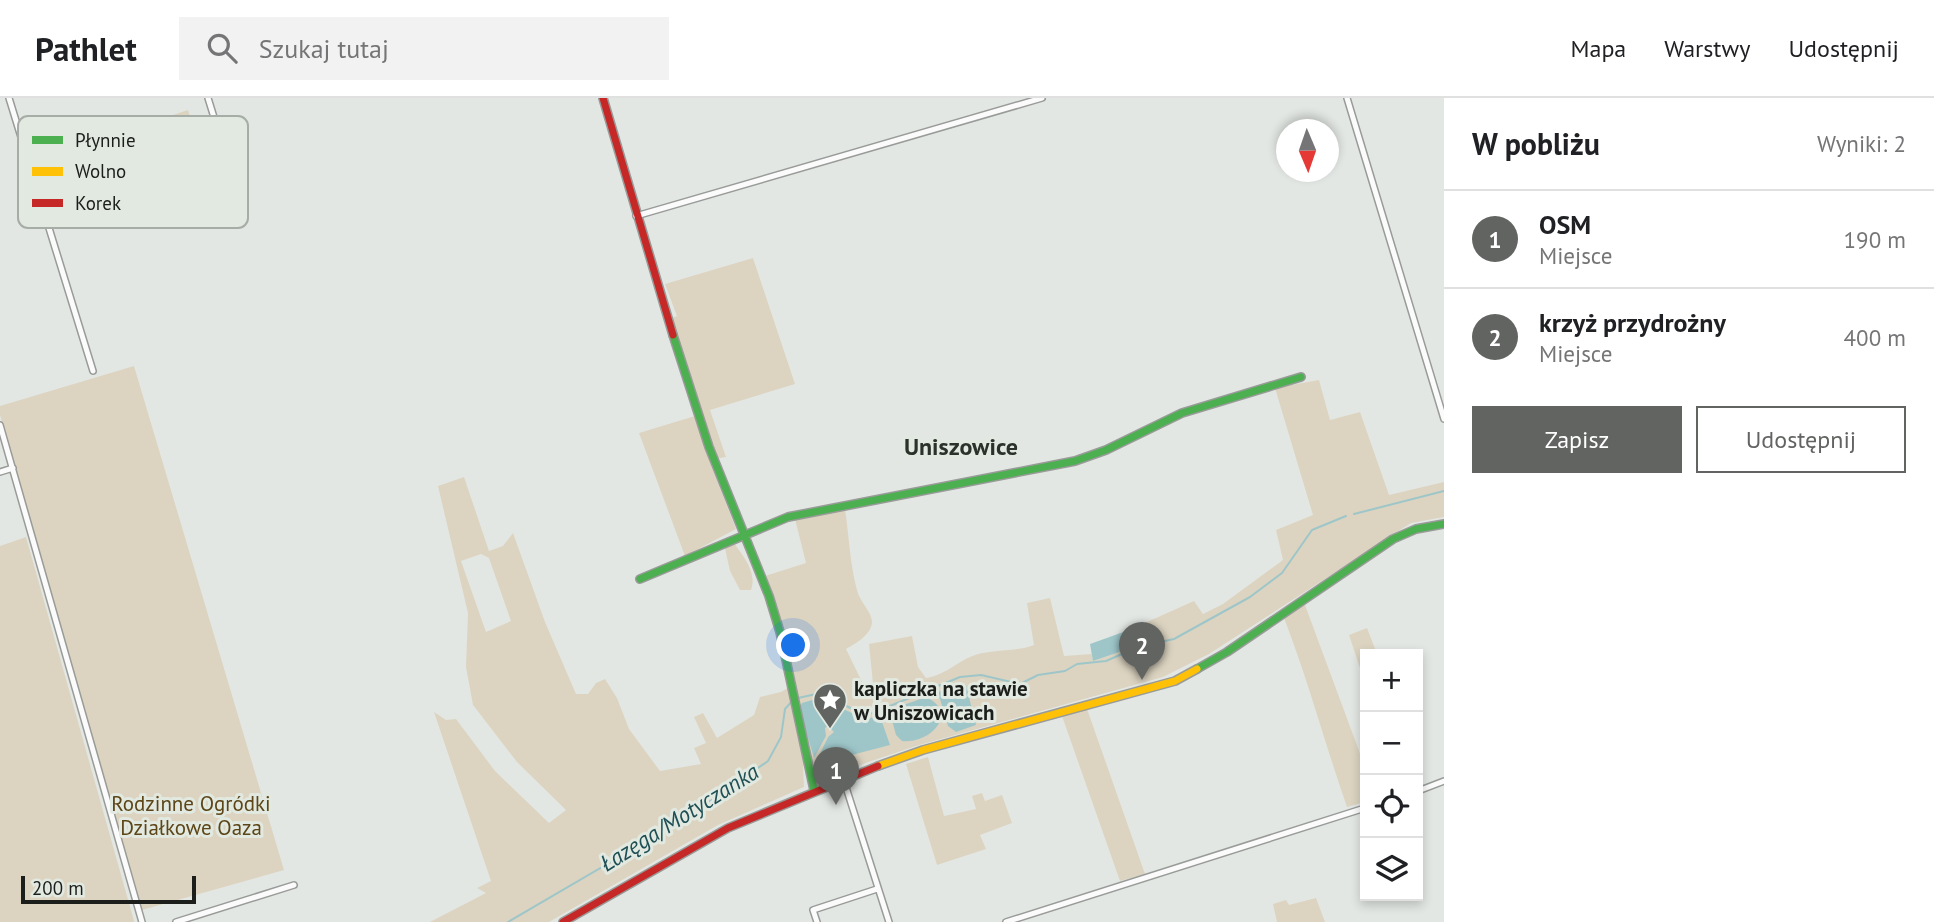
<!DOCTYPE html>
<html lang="pl">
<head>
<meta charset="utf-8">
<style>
	body { margin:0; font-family:"PT Sans",sans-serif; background:#f2f2f2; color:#202124 }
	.controls { position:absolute; right:21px; bottom:21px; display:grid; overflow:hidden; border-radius:0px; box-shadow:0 4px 10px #0003 }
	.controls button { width:63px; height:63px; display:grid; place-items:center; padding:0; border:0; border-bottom:2px solid #e0e0e0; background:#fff; color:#202124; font:35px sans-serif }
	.compass { position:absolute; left:1276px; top:21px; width:63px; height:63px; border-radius:50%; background:#fff; box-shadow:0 4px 10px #0003; rotate:178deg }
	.scale { position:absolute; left:21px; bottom:18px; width:175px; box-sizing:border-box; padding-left:7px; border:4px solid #1b1e1b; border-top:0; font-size:19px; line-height:24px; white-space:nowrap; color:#1b1e1b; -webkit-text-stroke:5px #e2e9e1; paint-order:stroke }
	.you { position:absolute; left:794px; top:548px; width:24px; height:24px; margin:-18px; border:5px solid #fff; border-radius:50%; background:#1a73e8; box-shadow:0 0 0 10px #1a73e833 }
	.badge { display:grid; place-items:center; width:46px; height:46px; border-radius:50%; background:#616461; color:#fff; font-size:23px; font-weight:700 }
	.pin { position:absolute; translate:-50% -58px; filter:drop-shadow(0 2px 4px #0008) }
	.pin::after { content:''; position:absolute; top:37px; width:24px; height:21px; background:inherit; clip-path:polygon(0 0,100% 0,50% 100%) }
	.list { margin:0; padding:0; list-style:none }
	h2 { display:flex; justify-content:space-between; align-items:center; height:91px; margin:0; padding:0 28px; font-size:30px }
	h2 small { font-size:23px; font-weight:400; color:#757577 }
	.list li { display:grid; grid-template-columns:46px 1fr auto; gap:21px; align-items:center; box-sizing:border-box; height:98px; padding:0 28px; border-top:2px solid #e0e0e0 }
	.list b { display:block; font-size:26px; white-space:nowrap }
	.list p { margin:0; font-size:23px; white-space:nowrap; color:#757577 }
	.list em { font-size:23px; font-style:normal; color:#757577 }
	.actions { display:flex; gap:14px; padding:21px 28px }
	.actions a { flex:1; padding:16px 0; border:2px solid #616461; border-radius:0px; text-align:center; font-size:24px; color:#616461 }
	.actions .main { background:#616461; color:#fff }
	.icon { flex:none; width:38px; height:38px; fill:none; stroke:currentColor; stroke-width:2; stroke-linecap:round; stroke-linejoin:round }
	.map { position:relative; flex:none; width:1444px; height:824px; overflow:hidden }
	header { display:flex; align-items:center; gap:42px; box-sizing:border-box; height:98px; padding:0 35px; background:#fff; border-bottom:2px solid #e0e0e0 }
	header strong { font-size:33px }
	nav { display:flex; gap:38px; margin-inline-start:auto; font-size:24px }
	.search { width:490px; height:63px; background:#f2f2f2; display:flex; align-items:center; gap:18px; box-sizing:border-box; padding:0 24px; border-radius:0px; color:#757577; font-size:26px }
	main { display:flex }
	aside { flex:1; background:#fff }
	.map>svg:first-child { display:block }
	.green { fill:#dcd4c1; fill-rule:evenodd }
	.water { fill:#9ec6c9 }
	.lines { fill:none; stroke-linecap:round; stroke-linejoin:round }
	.stream { stroke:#9ec6c9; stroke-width:2 }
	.street-casing { stroke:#989b98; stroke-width:8 }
	.fast-casing { stroke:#989b98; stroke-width:10 }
	.slow-casing { stroke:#989b98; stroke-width:10 }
	.jam-casing { stroke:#989b98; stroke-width:10 }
	.street { stroke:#fbfbfb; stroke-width:5 }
	.fast { stroke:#4caf50; stroke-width:7 }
	.slow { stroke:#ffc107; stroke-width:7 }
	.jam { stroke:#c62828; stroke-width:7 }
	.labels { text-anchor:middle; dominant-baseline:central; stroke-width:6; stroke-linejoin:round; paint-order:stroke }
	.poi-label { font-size:21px; font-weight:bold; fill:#1b1e1b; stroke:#e2e9e1; text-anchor:start }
	.park-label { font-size:21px; fill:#5c4516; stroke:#e2e9e1 }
	.water-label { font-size:23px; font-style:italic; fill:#1e4f54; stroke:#e2e9e1 }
	.quarter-label { font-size:24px; font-weight:bold; fill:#2b312b; stroke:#e2e9e1 }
	.key { fill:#e2e9e1; stroke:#a6aca6; stroke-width:2 }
	.key-label { font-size:19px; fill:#1b1e1b }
</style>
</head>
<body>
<header>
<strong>Pathlet</strong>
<div class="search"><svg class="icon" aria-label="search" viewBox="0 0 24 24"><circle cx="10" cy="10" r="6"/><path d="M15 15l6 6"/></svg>Szukaj tutaj</div>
<nav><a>Mapa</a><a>Warstwy</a><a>Udostępnij</a></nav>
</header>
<main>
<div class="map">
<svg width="1444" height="824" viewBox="0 0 1444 824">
	<rect width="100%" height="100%" fill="#e3e7e3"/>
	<path class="green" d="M188,12L196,37L215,31L232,81L186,90L164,20Z
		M753,160L795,286L710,312L726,359L709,362L736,431L685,458L639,335L695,318L664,223L677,218L665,186Z
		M134,268L284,772L142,812L0,317V308Z
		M1319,282L1330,322L1360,314L1389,397L1444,384V419L1411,425L1209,556L1163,579L916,648L842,673L819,665L803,667L804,689L718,727L549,824H430L486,795L477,790L491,783L434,614L446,622L456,621L495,673L549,725L566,712L517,664L473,607L466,569L468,515L438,388L464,379L489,453L503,448L513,435L545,524L576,596H588L596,585L605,581L617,600L629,631L660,673L701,666L694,650L706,645L694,619L703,615L717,640L754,617L760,599L781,594L796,585L783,531L765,478L806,465L795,421L845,411C849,438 850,466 857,492C859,503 873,515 872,525C870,538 856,545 846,551L864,588L873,586L869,546L912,538L918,569L926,580C943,578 954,566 970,559C990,550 1013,555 1034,547L1027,505L1050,500L1064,558L1092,556L1093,563L1134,549L1129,532L1194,503L1203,516L1223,506L1283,462L1276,432L1313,417L1275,290ZM481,456L489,460L511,523L486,534L461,463Z
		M26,439L134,823V824H0V448Z
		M732,442C741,456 758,473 751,492H740L730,473L724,446Z
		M1305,507L1365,669V704L1347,709C1325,646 1308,582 1284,520Z
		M1367,530L1377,556H1365V585L1349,537Z
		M1087,611L1145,776L1120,783L1062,618Z
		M928,659L944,718L976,711L972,698L982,695L985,703L1002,697L1012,725L980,737L986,751L937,767L906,666Z
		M1316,800L1325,824H1277L1273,806L1286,802L1289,807Z"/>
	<path class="water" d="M1129,532L1134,549L1093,563L1090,546Z
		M961,586L966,587L976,627L956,634L948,628L938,594Z
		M926,599C960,615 930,646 902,643L896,637L890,615L895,610Z
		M819,600L865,621L880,618L890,647L844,659L817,662L828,639L834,634L828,628L825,630L826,638L814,660L799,610L802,605Z"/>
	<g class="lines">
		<path class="stream" d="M1354,416L1444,393
			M1142,548L1174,541L1250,499L1282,475L1312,432L1346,418
			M798,600L821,595L862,616L873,615L960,579L981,577L1020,586L1038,577L1065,573L1077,566L1106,563L1136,550
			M508,824L686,720L768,663L781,639L785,611L793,602"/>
		<g class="street-casing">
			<path id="street" d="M9,0L93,273
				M208,0L217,29
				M1347,0L1444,321
				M636,118L1042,0
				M0,327L142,824
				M0,374L13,370
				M843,680L889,824
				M1418,693L1444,683
				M176,824L294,787
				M817,824L813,812L877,791
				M1006,824L1365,710"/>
		</g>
		<g class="fast-casing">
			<path id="fast" d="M673,237L709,349L769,498L780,534L814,692
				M640,481L788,419L1075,363L1106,352L1182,315L1301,279
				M1197,571L1227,554L1393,441L1416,431L1444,426"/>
		</g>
		<g class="slow-casing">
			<path id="slow" d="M878,668L923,652L1175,583L1197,571"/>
		</g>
		<g class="jam-casing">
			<path id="jam" d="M603,0L673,237
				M563,824L728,730L878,668"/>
		</g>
		<use href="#street" class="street"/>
		<use href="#fast" class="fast"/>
		<use href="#slow" class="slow"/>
		<use href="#jam" class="jam"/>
	</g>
	<defs>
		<g id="sight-pin" transform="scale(1.75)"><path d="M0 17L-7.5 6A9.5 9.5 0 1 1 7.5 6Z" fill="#616461" stroke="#e2e9e1"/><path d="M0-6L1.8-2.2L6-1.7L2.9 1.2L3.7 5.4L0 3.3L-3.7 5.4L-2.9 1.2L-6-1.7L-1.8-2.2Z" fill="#fff"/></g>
	</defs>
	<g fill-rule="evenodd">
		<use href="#sight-pin" x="830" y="602"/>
	</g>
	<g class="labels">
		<g class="poi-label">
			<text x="854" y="590">kapliczka na stawie<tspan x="854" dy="24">w Uniszowicach</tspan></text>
		</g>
		<g class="park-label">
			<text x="191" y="705">Rodzinne Ogródki<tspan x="191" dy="24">Działkowe Oaza</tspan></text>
		</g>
		<g class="water-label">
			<text transform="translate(679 719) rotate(-32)">Łazęga/Motyczanka</text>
		</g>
		<g class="quarter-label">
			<text x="961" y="348">Uniszowice</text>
		</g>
	</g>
	<rect x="18" y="18" width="230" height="112" rx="10" class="key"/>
	<rect x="32" y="38" width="31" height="8" fill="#4caf50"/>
	<rect x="32" y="69" width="31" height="9" fill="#ffc107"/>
	<rect x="32" y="101" width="31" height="8" fill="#c62828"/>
	<g class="key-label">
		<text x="75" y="49">Płynnie</text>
		<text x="75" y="80">Wolno</text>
		<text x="75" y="112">Korek</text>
	</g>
</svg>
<div class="controls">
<button>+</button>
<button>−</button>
<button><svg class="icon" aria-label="locate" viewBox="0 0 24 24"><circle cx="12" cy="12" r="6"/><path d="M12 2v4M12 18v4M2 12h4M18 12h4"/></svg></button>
<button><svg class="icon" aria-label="layers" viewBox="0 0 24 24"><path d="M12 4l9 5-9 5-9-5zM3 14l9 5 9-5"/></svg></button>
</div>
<svg class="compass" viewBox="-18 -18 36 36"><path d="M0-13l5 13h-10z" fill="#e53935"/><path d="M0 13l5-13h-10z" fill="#757577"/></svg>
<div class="scale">200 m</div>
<div class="you"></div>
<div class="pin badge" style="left:836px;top:707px">1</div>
<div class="pin badge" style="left:1142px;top:582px">2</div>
</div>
<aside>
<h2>W pobliżu<small>Wyniki: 2</small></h2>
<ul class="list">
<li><span class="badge">1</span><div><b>OSM</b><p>Miejsce</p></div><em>190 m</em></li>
<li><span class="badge">2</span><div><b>krzyż przydrożny</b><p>Miejsce</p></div><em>400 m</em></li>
</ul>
<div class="actions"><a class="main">Zapisz</a><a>Udostępnij</a></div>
</aside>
</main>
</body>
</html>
